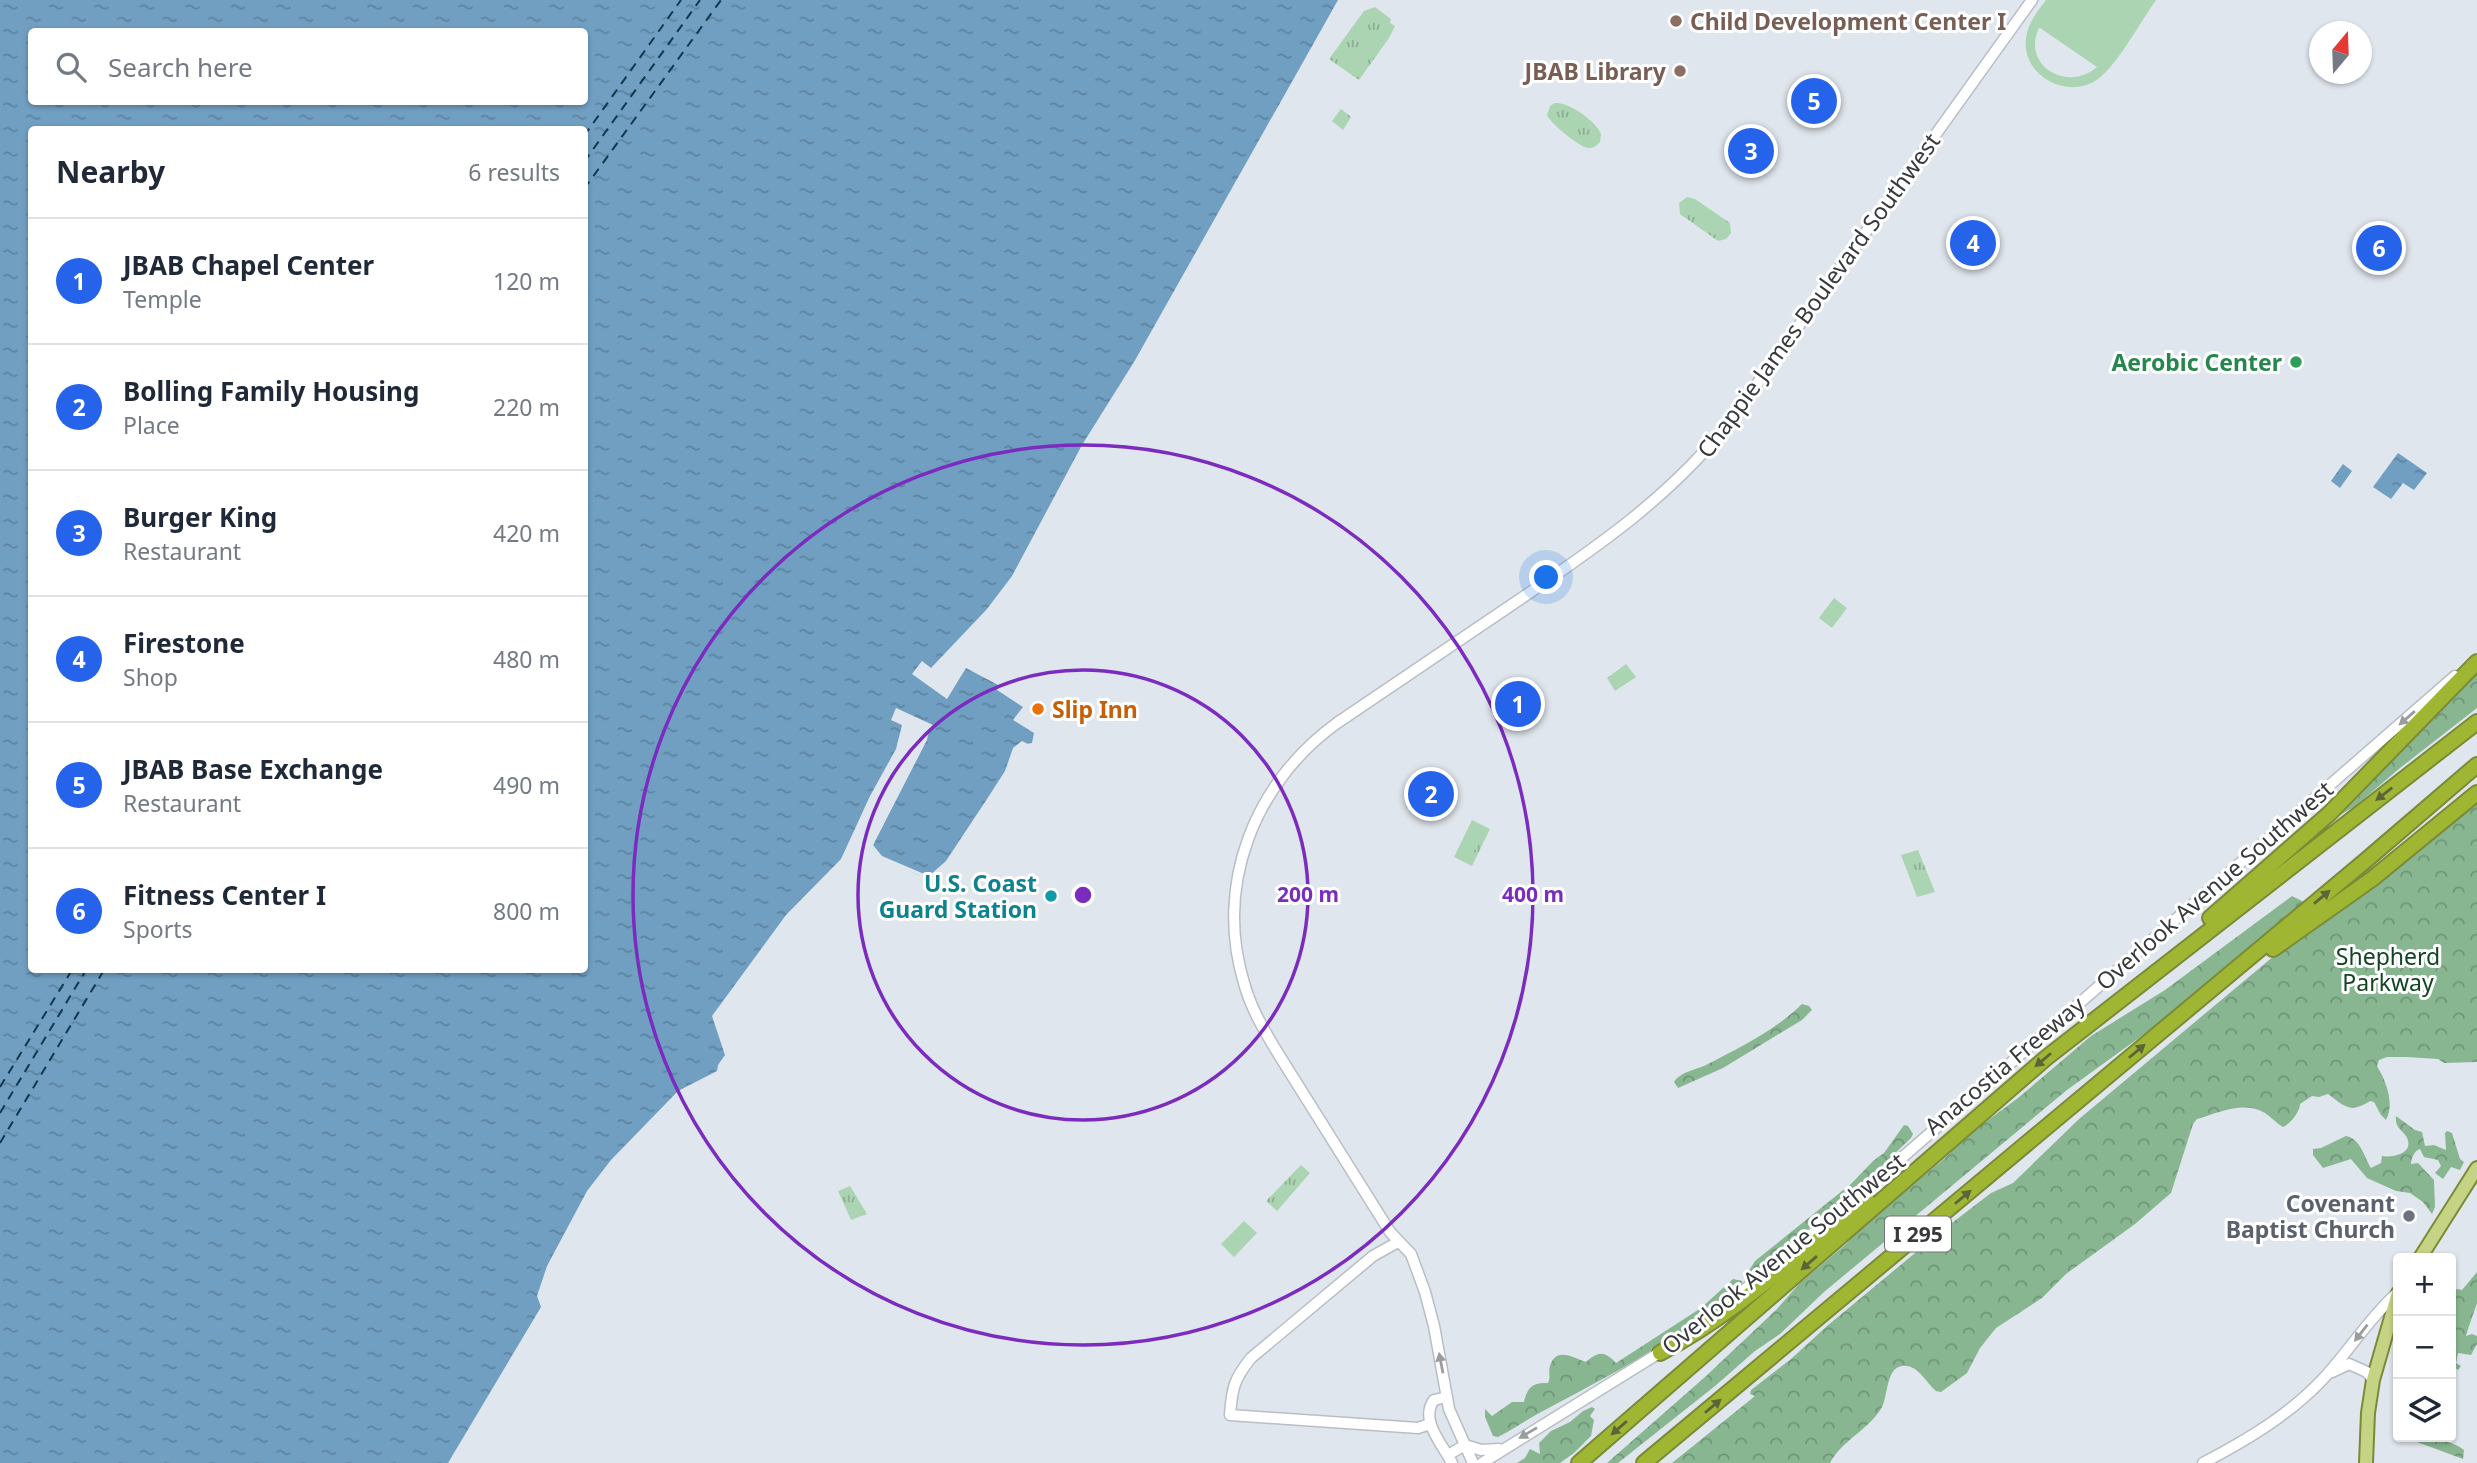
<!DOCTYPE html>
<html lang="en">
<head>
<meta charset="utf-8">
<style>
	body { margin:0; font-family:"Noto Sans",sans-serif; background:#f6f6f7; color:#1f2937 }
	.controls { position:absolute; right:21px; bottom:21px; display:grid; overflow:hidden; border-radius:7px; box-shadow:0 2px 5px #0004 }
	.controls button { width:63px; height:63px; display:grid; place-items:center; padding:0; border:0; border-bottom:2px solid #e0e1e3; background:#fff; color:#1f2937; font:35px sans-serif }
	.compass { position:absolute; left:2309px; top:21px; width:63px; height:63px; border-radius:50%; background:#fff; box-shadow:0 2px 5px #0004; rotate:19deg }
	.you { position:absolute; left:1547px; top:578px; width:24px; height:24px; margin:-18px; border:5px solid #fff; border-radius:50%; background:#1a73e8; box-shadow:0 0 0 10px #1a73e833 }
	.badge { display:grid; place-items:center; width:46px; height:46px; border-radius:50%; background:#2563eb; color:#fff; font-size:23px; font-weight:700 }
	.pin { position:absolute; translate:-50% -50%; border:4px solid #fff; box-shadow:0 2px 7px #0006 }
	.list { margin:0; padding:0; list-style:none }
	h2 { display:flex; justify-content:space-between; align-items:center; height:91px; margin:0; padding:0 28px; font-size:30px }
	h2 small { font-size:23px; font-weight:400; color:#747a83 }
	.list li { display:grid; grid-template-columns:46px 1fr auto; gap:21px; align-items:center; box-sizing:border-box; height:126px; padding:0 28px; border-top:2px solid #e0e1e3 }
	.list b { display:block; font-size:26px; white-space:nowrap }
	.list p { margin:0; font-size:23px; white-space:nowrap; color:#747a83 }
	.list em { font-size:23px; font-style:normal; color:#747a83 }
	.icon { flex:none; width:38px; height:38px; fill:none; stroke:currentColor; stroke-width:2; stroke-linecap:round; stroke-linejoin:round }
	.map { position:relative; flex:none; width:2477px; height:1463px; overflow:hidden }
	.search { position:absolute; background:#fff; box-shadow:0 2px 5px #0004; left:28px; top:28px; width:560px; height:77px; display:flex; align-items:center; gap:18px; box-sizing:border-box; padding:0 24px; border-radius:7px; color:#747a83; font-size:26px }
	.panel { position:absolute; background:#fff; box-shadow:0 2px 5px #0004; left:28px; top:126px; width:560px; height:847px; border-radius:7px }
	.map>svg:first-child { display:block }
	.grass { fill:url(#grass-tufts) }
	.forest { fill:url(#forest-crowns) }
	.garden { fill:#abd4b3; fill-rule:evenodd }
	.water { fill:url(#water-ripples); fill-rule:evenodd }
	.pier { fill:#e0e6ed }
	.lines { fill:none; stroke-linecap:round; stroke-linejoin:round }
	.ferry { stroke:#113850; stroke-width:2; stroke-dasharray:9 7; stroke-linecap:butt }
	.minor-casing { stroke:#b9bec5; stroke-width:13 }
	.major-casing { stroke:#7b8a36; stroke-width:16 }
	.highway-casing { stroke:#7b8a36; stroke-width:18 }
	.minor { stroke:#fff; stroke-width:10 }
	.major { stroke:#c5d385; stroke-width:12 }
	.highway { stroke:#9fb633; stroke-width:14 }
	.oneway { fill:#9b9c9e }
	.oneway2 { fill:#5b6539 }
	.ring { fill:none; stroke:#7b2cbf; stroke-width:3.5 }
	.education-dot { fill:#8d6e63; stroke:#fff; stroke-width:2.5 }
	.leisure-dot { fill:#2e9e5b; stroke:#fff; stroke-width:2.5 }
	.food-dot { fill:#e8710a; stroke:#fff; stroke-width:2.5 }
	.culture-dot { fill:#0f9aa8; stroke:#fff; stroke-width:2.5 }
	.worship-dot { fill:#6b7280; stroke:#fff; stroke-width:2.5 }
	.labels { text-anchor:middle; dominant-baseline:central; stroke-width:6; stroke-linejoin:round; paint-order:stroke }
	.shield { fill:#fff; stroke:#737476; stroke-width:2 }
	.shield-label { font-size:21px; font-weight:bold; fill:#37393c }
	.education-label { font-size:23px; font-weight:bold; fill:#785e54; stroke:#fff; text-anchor:start }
	.street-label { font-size:23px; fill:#37393c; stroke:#fff }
	.leisure-label { font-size:23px; font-weight:bold; fill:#27864d; stroke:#fff; text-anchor:end }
	.food-label { font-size:23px; font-weight:bold; fill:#c56008; stroke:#fff; text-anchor:start }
	.culture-label { font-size:23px; font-weight:bold; fill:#0d838f; stroke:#fff; text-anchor:end }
	.park-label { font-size:23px; fill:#114622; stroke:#fff }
	.worship-label { font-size:23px; font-weight:bold; fill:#5b616d; stroke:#fff; text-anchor:end }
	.centre { fill:#7b2cbf; stroke:#fff; stroke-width:3.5 }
	.ring-label { font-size:21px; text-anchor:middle; font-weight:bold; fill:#7b2cbf; stroke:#fff; stroke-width:6; stroke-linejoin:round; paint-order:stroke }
</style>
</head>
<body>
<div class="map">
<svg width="2477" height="1463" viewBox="0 0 2477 1463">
	<defs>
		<pattern id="grass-tufts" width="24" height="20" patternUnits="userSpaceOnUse" patternTransform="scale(1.75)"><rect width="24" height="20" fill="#abd4b3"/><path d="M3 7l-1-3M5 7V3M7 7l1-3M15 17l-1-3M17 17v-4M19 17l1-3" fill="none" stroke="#8cad93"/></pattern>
		<pattern id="forest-crowns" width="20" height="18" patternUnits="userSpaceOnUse" patternTransform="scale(1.75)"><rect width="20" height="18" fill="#88b691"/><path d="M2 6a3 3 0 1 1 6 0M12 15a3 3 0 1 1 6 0" fill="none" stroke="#709578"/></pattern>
		<pattern id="water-ripples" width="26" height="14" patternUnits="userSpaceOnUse" patternTransform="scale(1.75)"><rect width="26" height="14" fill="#709fc2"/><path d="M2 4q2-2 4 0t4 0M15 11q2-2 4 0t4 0" fill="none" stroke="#5d839f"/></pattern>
	</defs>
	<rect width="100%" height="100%" fill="#e0e6ed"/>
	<path class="grass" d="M1375,7L1391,19L1390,23L1395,26L1389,38L1359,80L1329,59L1364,11Z
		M1555,103C1569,102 1596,121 1601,134L1600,142C1597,145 1594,148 1589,148C1580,148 1550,123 1547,115L1550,106Z
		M1341,109L1351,117L1343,130L1332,121Z
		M1687,197L1695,199L1730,223L1731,233L1726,239L1718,241L1680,214L1679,203Z
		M1626,664L1636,677L1615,691L1607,678Z
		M1472,820L1490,829L1472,866L1454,857Z
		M1918,850L1935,892L1917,897L1901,855Z
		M1301,1165L1310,1173L1277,1211L1266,1201Z
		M850,1186L867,1214L851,1220L838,1191Z"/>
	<path class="forest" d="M2477,674V708L2400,768L2354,807L2340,815Z
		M2477,786V1062L2444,1063L2438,1059L2407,1057H2387L2379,1060L2377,1066C2386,1081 2395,1104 2386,1120L2381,1115L2374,1102L2370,1101C2350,1114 2344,1106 2328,1094L2319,1097L2312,1096L2300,1104C2300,1112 2290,1124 2283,1127C2276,1123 2271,1117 2265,1113C2244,1100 2218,1113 2197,1119L2193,1124L2171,1193L2135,1224L2066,1274L2042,1298L1996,1328L1980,1348L1967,1373L1941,1392L1936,1391C1926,1383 1918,1364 1902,1366C1886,1368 1888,1396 1882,1407C1869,1430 1842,1440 1830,1463H1672L1755,1396L1750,1394L1751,1390L1791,1359L1827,1326L1944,1229L1991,1193L2013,1183L2079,1119Z
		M2292,896L2304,902L2154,1027L2067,1090L1824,1292L1780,1334L1755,1351L1715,1386L1618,1463H1607L1705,1377L1777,1309L1799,1284L1846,1244L1863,1225L1944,1159L1968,1135L2018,1098L2091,1036L2165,990Z
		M1802,1004L1809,1006L1812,1010L1802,1020L1723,1068L1678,1088L1674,1082C1681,1071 1697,1070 1708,1064C1739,1048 1777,1029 1802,1004Z
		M2396,1116L2415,1130L2422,1132L2425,1146L2434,1145L2446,1150L2445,1133L2447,1131L2452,1133L2460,1159L2464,1162L2460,1170L2451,1167L2443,1179L2435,1173L2441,1166L2438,1160L2424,1157L2420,1149C2415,1150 2411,1158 2411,1164L2418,1163L2434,1180L2435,1207L2432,1214L2423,1202L2410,1193L2396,1191L2367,1178L2351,1159L2323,1168L2313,1155V1149L2321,1148L2346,1136C2361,1139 2364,1157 2371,1168L2381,1163L2382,1156C2393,1158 2416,1153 2406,1136C2400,1128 2395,1127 2396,1116Z
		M1904,1125L1908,1126L1913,1134L1911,1138L1842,1204L1752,1278L1749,1277L1748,1272L1755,1261L1852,1183L1873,1161L1884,1153Z
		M2477,1272C2477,1281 2477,1294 2477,1303C2474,1313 2469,1324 2466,1336L2472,1334L2477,1336V1344L2471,1355L2458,1353L2456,1363L2461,1366L2458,1370L2452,1366L2456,1351L2451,1349V1293L2457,1289L2462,1290Z
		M1733,1279L1742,1281V1286C1683,1338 1614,1373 1545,1410C1529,1418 1514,1429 1498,1437L1493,1436L1485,1417V1409L1492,1416L1512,1402H1524C1527,1388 1532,1382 1548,1383C1551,1377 1548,1372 1550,1366C1556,1346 1574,1358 1586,1362C1599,1351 1604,1351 1616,1363L1701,1308Z
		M1592,1407L1595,1409L1590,1416L1594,1420L1591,1436L1574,1453L1560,1463H1517L1525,1458L1530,1449L1540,1454L1539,1443L1551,1431L1570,1422L1583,1411Z
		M2418,1437C2432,1437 2453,1441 2464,1450L2463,1459L2417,1442Z"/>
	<path class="garden" d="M2046,0H2156C2141,21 2118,64 2098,79C2068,101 2021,76 2026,38C2028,23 2037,12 2046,0ZM2039,28H2040L2097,67C2067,93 2021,65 2039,28Z
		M1834,598L1847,608L1832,628L1819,618Z
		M1472,828L1483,833L1471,857L1460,852Z
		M1244,1221L1257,1233L1234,1257L1221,1244Z"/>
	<path class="water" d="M0,0H1338L1134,362L1082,445L1012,576L987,609L931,668L922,661L912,674L947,699L966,668L1000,686L997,690L1023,707L1013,720L1034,733L1032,743C1014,746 1013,755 1010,771L946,866L930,881L876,854L873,845L933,725L896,708L891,720L902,725L896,749L870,796L841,859L786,915L712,1016L725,1055L718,1065L717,1071L678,1091L611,1160L587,1191L547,1266L537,1296L541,1307L448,1463H0ZM32,32H584V102H32ZM32,130H584V970H32Z
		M2398,453L2427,473L2414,490L2403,483L2391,499L2373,487Z
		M2343,464L2352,471L2340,488L2331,481Z"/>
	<path class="pier" d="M924,732L928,734L927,740L873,845L882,856L929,876L946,861L987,799L1005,771L1013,748L1022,741L1030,745L1022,747L1017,752L1010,773L977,823L941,875L929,883L923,881L918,875L905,869L876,857L870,847L922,742Z"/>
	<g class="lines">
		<path class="ferry" d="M584,136L681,0
			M584,162L700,0
			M584,189L721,0
			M0,1087L72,970
			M0,1113L86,970
			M0,1143L104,970"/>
		<g class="minor-casing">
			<path id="minor" d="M1398,1242L1373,1256L1251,1358C1234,1379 1232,1388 1230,1415L1418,1428L1430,1424
				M1727,1304L1850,1203L2455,676
				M2332,1372L2349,1364L2367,1372L2373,1380
				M1447,1397L1434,1400C1419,1420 1443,1445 1452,1463
				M1448,1455L1465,1445L1481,1450L1499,1449
				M1473,1463L1449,1409L1434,1326L1425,1292L1411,1254L1390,1232L1279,1055C1265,1032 1251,1009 1244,983C1214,884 1255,782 1337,723C1395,684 1453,645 1510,606C1593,550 1673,496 1734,416L2032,0
				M1482,1463L1664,1350
				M2203,1463C2247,1440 2289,1415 2323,1379C2349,1351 2369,1318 2398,1292"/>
		</g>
		<g class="major-casing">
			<path id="major" d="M2420,1258L2477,1168
				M2366,1463L2368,1413L2373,1380L2398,1293"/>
		</g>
		<g class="highway-casing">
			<path id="highway" d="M2210,918L2330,813L2477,662
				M2273,949L2372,879L2477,793
				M1660,1353C1736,1313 1800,1253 1867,1200
				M1579,1463L2046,1058L2477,722
				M1644,1463L2364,862L2477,765"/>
		</g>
		<use href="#minor" class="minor"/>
		<use href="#major" class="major"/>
		<use href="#highway" class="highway"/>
	</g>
	<defs><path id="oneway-solid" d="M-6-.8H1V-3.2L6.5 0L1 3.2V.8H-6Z" transform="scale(1.75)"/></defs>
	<g class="oneway">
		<use href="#oneway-solid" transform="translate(2407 718) rotate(139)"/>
		<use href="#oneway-solid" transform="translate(2361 1333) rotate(128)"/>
		<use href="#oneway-solid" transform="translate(1441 1363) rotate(-101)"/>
		<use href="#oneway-solid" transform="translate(1528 1433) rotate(149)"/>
	</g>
	<g class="oneway2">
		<use href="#oneway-solid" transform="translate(2384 794) rotate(142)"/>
		<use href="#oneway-solid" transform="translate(2322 897) rotate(-40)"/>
		<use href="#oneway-solid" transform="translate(2137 1051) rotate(-40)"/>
		<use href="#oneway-solid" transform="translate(2043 1060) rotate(140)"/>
		<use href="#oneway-solid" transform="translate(1963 1197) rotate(-40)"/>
		<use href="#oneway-solid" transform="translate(1809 1263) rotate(139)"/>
		<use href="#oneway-solid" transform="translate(1713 1406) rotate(-40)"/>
		<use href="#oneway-solid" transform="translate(1619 1428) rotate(139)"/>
	</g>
	<g class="ring">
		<circle cx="1083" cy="895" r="225"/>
		<circle cx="1083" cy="895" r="450"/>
	</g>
	<g class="education-dot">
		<circle cx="1676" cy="21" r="7"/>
		<circle cx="1680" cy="71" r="7"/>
	</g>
	<circle class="leisure-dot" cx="2296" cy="362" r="7"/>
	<circle class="food-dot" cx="1038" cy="709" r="7"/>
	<circle class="culture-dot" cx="1051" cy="896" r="7"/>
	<circle class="worship-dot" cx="2409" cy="1216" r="7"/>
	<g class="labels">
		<rect class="shield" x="1885" y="1216.5" width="66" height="35" rx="5"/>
		<g class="shield-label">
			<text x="1918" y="1234">I 295</text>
		</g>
		<g class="education-label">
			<text x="1690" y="21">Child Development Center I</text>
			<text x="1666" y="71" text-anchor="end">JBAB Library</text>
		</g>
		<g class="street-label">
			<text transform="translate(1818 295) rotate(-54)">Chappie James Boulevard Southwest</text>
			<text transform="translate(2214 885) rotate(-41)">Overlook Avenue Southwest</text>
			<text transform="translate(2004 1065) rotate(-40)">Anacostia Freeway</text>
			<text transform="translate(1783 1253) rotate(-39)">Overlook Avenue Southwest</text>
		</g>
		<g class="leisure-label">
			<text x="2282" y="362">Aerobic Center</text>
		</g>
		<g class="food-label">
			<text x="1052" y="709">Slip Inn</text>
		</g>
		<g class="culture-label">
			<text x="1037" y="883">U.S. Coast<tspan x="1037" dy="26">Guard Station</tspan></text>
		</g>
		<g class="park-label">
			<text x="2388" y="956">Shepherd<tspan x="2388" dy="26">Parkway</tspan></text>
		</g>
		<g class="worship-label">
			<text x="2395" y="1203">Covenant<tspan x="2395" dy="26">Baptist Church</tspan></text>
		</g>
	</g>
	<circle cx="1083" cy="895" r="10" class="centre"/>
	<g class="ring-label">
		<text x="1308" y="902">200 m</text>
		<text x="1533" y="902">400 m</text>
	</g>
</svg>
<div class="controls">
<button>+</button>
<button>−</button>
<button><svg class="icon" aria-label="layers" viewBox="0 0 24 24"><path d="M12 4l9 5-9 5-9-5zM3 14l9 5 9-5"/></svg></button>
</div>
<svg class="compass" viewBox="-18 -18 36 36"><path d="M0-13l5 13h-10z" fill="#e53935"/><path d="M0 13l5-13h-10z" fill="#747a83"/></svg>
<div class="you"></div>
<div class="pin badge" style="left:1518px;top:704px">1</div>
<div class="pin badge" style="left:1431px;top:794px">2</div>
<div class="pin badge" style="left:1751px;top:151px">3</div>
<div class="pin badge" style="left:1973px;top:243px">4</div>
<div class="pin badge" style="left:1814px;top:101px">5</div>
<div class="pin badge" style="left:2379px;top:248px">6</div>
<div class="search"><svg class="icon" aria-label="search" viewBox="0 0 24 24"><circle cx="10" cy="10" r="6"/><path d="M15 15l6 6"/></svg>Search here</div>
<section class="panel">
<h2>Nearby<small>6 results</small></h2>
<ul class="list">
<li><span class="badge">1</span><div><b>JBAB Chapel Center</b><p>Temple</p></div><em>120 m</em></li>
<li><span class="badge">2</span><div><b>Bolling Family Housing</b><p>Place</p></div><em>220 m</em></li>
<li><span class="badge">3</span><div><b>Burger King</b><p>Restaurant</p></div><em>420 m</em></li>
<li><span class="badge">4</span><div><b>Firestone</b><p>Shop</p></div><em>480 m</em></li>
<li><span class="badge">5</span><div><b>JBAB Base Exchange</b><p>Restaurant</p></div><em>490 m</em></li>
<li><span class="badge">6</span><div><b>Fitness Center I</b><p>Sports</p></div><em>800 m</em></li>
</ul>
</section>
</div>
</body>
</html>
